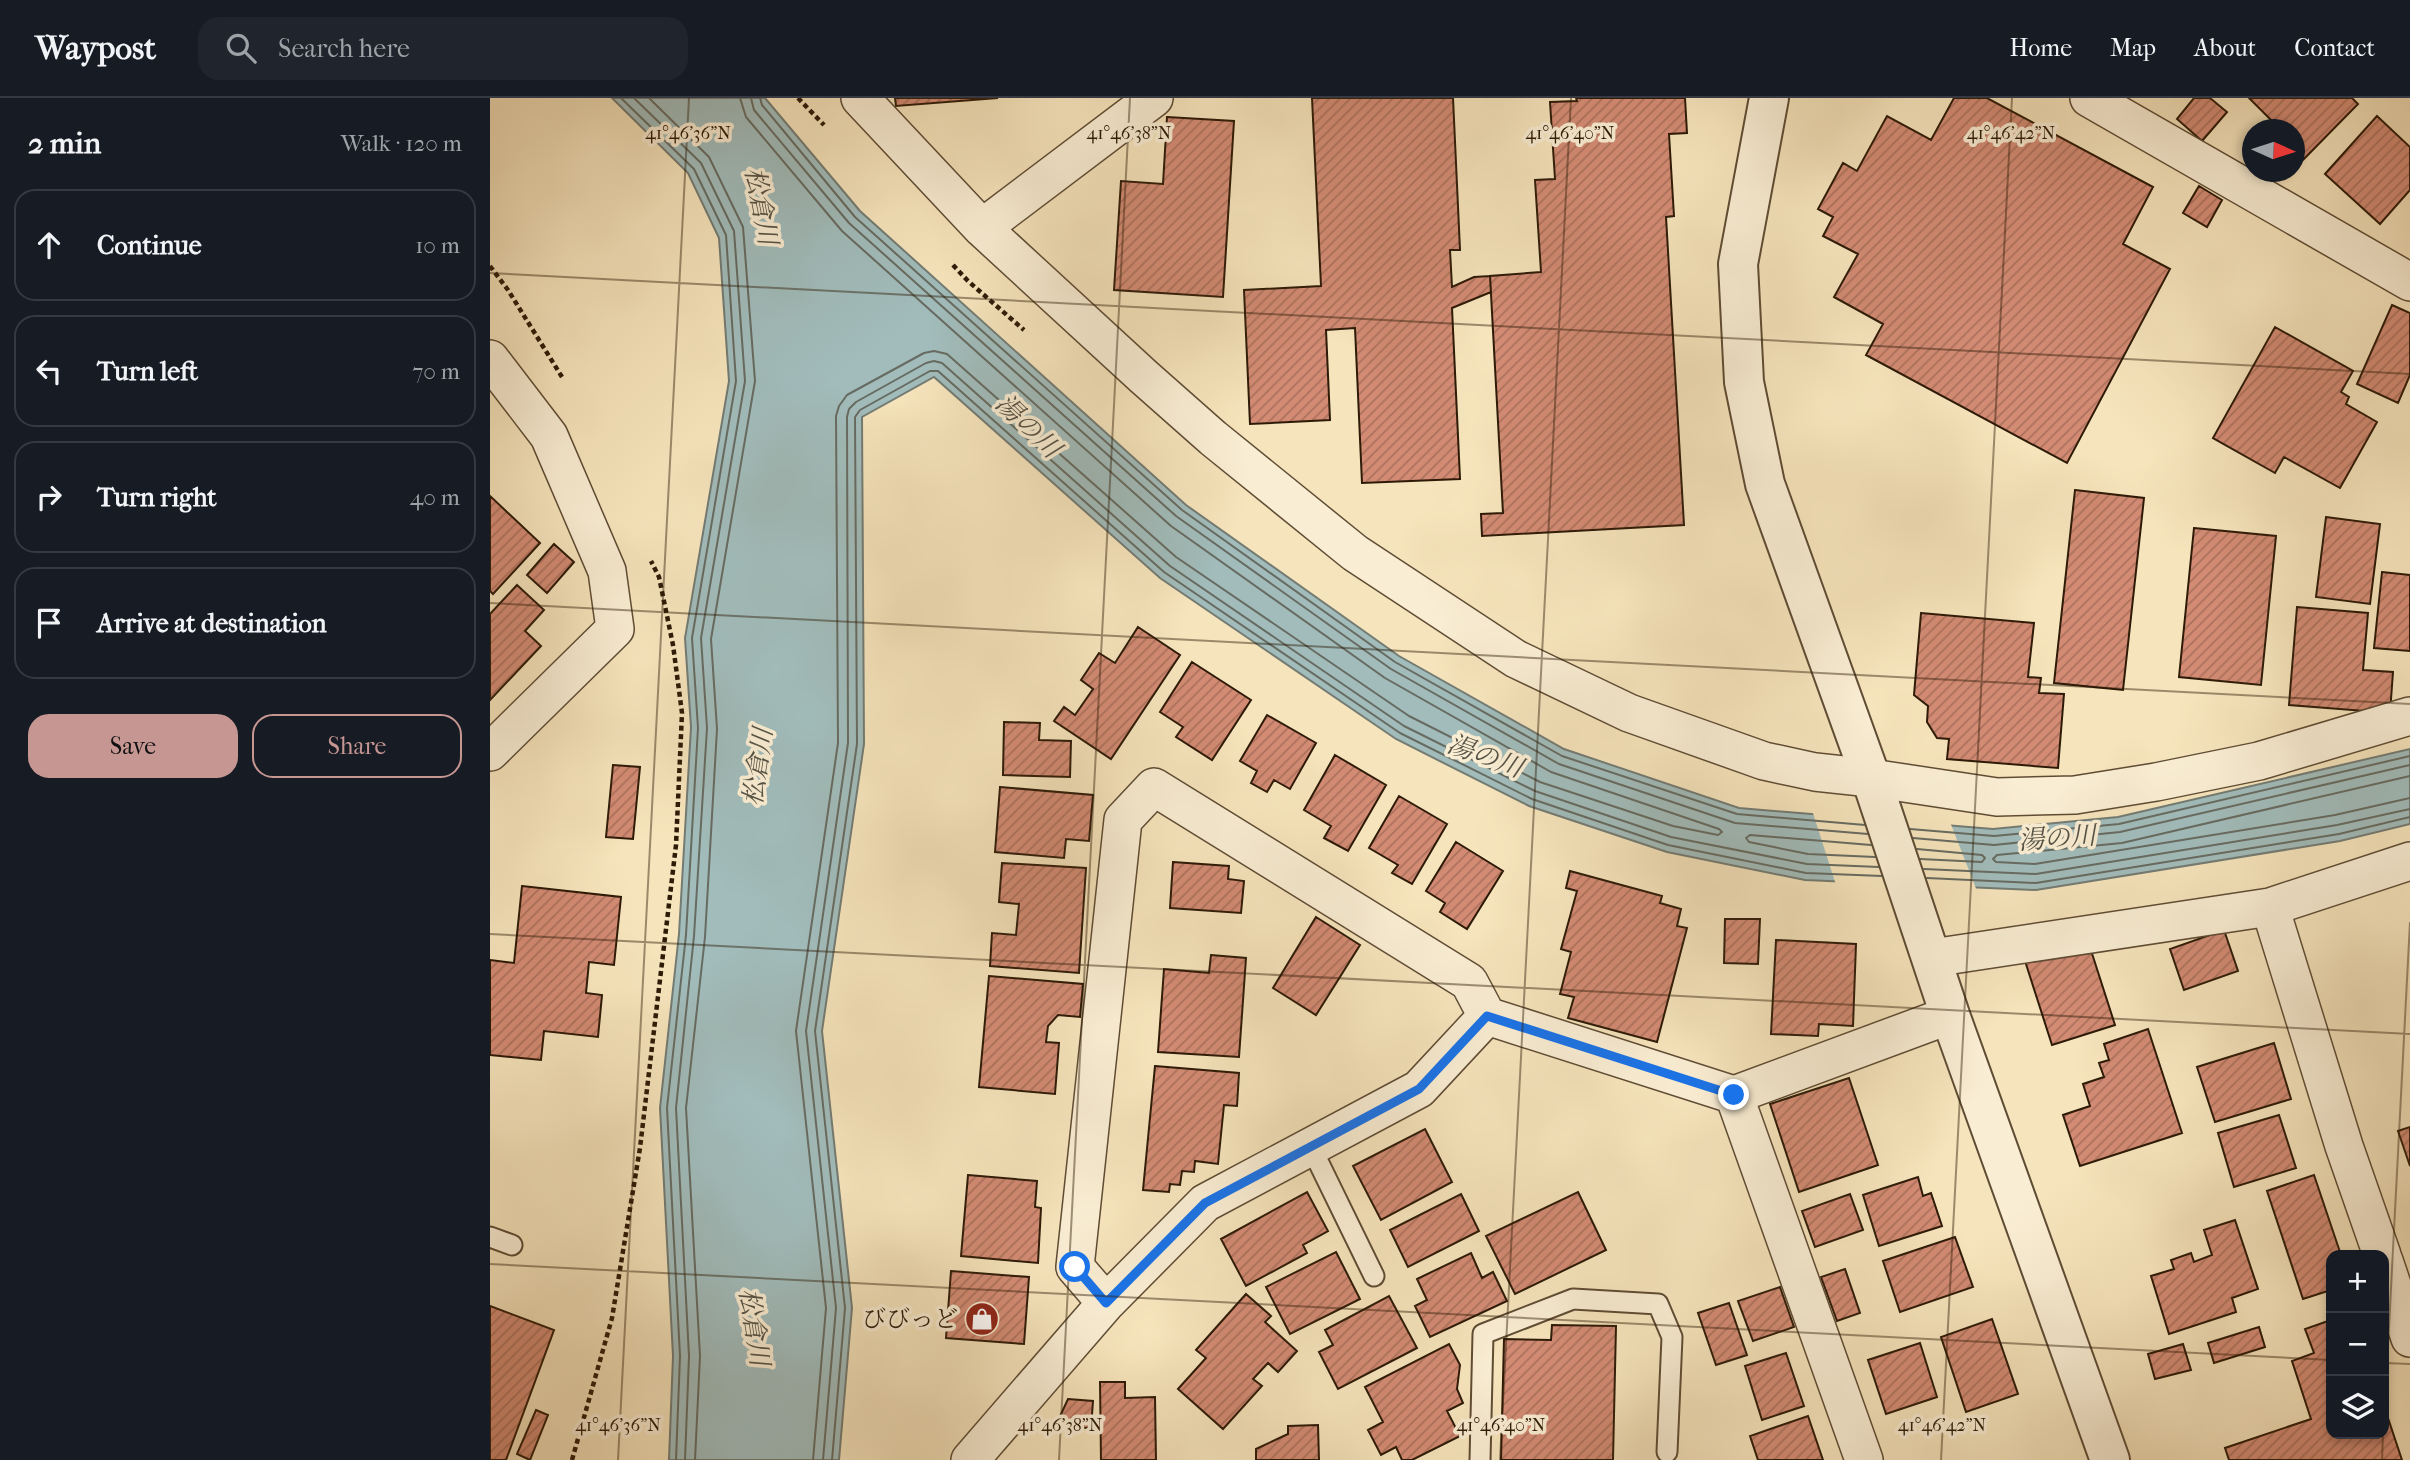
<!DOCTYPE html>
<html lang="en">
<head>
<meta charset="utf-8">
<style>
	body { margin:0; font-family:"IM FELL French Canon","Noto Serif JP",serif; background:#20242c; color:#f1f3f6 }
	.controls { position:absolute; right:21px; bottom:21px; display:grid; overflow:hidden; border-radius:14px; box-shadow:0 4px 10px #0003 }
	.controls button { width:63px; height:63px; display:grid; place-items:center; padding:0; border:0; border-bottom:2px solid #363941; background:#171b24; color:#f1f3f6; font:35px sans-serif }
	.compass { position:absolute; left:1752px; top:21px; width:63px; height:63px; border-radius:50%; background:#171b24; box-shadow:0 4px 10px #0003; rotate:93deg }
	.stop { position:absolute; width:21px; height:21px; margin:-16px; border:5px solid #1a73e8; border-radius:50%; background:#fff }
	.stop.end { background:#1a73e8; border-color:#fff; box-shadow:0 2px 7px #0008 }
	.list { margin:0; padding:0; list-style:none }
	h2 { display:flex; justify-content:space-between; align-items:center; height:91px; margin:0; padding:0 28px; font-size:30px }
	h2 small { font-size:23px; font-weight:400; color:#9ea1a6 }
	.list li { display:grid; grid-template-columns:46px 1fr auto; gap:21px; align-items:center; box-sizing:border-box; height:112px; margin:0 14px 14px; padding:0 14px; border:2px solid #363941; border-radius:21px }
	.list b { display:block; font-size:26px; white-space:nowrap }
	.list em { font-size:23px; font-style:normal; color:#9ea1a6 }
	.actions { display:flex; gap:14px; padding:21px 28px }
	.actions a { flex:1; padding:16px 0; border:2px solid #c59692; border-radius:21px; text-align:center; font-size:24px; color:#c59692 }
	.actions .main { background:#c59692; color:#111 }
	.icon { flex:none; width:38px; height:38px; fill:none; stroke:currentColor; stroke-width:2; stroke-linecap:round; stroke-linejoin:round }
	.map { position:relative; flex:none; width:1920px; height:1362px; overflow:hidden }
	header { display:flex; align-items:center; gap:42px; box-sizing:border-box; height:98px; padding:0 35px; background:#171b24; border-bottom:2px solid #363941 }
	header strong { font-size:33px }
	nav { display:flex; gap:38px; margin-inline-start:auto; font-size:24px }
	.search { width:490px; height:63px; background:#20242c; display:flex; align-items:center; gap:18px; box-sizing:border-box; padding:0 24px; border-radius:21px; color:#9ea1a6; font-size:26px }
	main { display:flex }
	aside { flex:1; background:#171b24 }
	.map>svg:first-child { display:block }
	.water { fill:#a1bcbb; stroke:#737b73; stroke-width:2 }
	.pier { fill:#f6e4bc }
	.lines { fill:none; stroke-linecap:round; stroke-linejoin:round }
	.shore { stroke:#676b61; stroke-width:2 }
	.building { fill:url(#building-hatch); stroke:#2d1a07; stroke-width:2 }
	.service-casing { stroke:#5f4c34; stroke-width:23 }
	.minor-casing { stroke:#5f4c34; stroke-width:40 }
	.tertiary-casing { stroke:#5f4c34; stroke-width:42 }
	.path { stroke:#2d1a07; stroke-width:4.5; stroke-dasharray:5 3.5; stroke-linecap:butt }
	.service { stroke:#f9edd3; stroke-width:19 }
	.minor { stroke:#f9edd3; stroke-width:37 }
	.tertiary { stroke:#f9edd3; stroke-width:38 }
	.route { stroke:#1a73e8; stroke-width:9 }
	.ticks { fill:none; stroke:#2d1a07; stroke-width:2; stroke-opacity:0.45 }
	.labels { text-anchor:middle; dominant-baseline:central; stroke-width:7; stroke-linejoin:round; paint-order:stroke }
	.poi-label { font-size:24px; fill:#2d1a07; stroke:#f9edd3; text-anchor:end }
	.water-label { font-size:26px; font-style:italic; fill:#565346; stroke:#f9edd3 }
	.ticks-label { font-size:18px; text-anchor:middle; fill:#2d1a07; stroke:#f9edd3; stroke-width:7; stroke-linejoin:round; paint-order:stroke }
</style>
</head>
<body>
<header>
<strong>Waypost</strong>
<div class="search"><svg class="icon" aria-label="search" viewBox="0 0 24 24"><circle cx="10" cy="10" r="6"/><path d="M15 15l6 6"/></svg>Search here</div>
<nav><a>Home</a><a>Map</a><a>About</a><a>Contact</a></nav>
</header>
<main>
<aside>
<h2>2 min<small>Walk · 120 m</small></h2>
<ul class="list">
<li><svg class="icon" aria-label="ahead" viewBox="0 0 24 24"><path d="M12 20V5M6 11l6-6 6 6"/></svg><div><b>Continue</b></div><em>10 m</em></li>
<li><svg class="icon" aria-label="left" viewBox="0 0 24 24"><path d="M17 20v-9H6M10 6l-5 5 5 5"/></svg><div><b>Turn left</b></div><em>70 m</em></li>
<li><svg class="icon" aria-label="right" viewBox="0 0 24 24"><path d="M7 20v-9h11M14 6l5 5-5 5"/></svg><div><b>Turn right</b></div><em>40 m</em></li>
<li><svg class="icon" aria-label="arrive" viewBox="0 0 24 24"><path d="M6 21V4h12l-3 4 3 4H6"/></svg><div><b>Arrive at destination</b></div></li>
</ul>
<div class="actions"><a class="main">Save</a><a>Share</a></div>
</aside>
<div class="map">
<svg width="1920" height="1362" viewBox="0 0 1920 1362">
	<defs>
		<pattern id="building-hatch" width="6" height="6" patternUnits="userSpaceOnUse" patternTransform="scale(1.75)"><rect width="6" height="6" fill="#d38b74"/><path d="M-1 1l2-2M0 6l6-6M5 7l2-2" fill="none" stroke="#ac715d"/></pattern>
	</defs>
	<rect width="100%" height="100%" fill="#f6e4bc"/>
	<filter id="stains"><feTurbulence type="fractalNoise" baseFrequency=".00286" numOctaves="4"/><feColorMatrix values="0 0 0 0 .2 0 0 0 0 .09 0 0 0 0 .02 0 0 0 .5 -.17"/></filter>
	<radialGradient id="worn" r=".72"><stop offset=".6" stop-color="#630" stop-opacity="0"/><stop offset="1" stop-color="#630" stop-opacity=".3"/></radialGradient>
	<path class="water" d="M122,0H275L370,113L696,407L909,558L1074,651L1249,710L1503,731L1628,719L1920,651V726L1850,743L1546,792L1315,782L1177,754L1039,708L906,641L670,480L444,279L372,319L374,646L332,933L362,1210L349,1362H179L183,1258L170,1010L189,836L201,629L195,540L239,283L229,140L198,75Z"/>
	<path class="pier" d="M1322,712L1460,724L1487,793L1346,787Z"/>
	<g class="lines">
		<path class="shore" d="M131,0L204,71L236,137L246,283L202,540L208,630L196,837L177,1010L190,1258L186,1362
			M144,0L211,65L244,133L255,283L211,540L217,630L204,838L186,1010L199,1258L195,1362
			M159,0L219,59L253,129L265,283L221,541L227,631L215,839L196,1010L210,1258L205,1362
			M250,0L256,19L352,133L681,428L895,580L1061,674L1229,731L1232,734L1228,737L1183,728L1050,684L919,618L686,459L457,256L444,253L434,255L357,297L349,308L346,318L348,645L306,933L336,1210L323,1362
			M261,0L264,12L359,125L686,418L901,571L1069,666L1245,725L1378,736
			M270,0L272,7L365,119L692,412L905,564L1072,658L1247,716L1375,727
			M1920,678L1632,745L1507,757L1503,761L1506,764L1545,766L1845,717L1920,700
			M1420,731L1504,738L1629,726L1920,658
			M1423,740L1504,747L1630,734L1920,667
			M1381,747L1260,737L1256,740L1259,744L1318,756L1385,759
			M1427,751L1492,757L1495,760L1492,764L1430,761
			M1434,771L1546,776L1847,727L1920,711
			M1437,780L1546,785L1849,736L1920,719
			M333,1362L346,1210L316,933L358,645L357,319L359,311L366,304L436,265L444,263L452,265L680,468L914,628L1045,693L1181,739L1317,766L1389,769
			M342,1362L355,1210L325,933L367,646L365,319L370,312L440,273H448L674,474L910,635L1042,701L1178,747L1316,775L1392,778"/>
	</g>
	<path class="building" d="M405,0H508L406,8Z
		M822,0H963L970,152H960L962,189L984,179L1000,178L1001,194L962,210L970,381L872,385L865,230L836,232L840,322L760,326L754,192L831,188Z
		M1086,0H1195L1197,35L1179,36L1184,118L1176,119L1194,427L992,438L991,416L1013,415L1000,178L1051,174L1045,82L1065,81L1060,4L1087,3Z
		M1464,0H1497L1663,89L1633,146L1680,171L1577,365L1376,257L1393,226L1344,199L1368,156L1333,138L1343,119L1328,111L1353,65L1367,73L1397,18L1441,42Z
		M1704,0H1720L1737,14L1712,43L1687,21Z
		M1759,0H1862L1868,6L1808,67L1804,63V32H1791Z
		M1887,18L1920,49V92L1890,126L1835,76Z
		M677,19L744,23L733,199L624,192L631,83L673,86Z
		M1709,88L1732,102L1717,129L1693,115Z
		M1902,207L1920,215V277L1908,305L1867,286Z
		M1785,229L1863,273L1851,294L1859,299L1856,306L1887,324L1850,390L1794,359L1785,375L1723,340Z
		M1585,392L1654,400L1633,592L1564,585Z
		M0,398L50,445L3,496L0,493Z
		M1836,419L1890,426L1880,506L1826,499Z
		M1704,430L1786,438L1771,587L1689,579Z
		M64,446L84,464L57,495L37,477Z
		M1892,474L1920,477V553L1884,550Z
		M27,487L54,512L35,533L51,548L0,602V516Z
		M1807,509L1878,515L1873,572L1903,574L1900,615L1799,607Z
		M1431,515L1544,525L1538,579L1551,580L1549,595L1574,596L1568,670L1457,661L1459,641L1447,640L1437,624L1438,608L1424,597Z
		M648,529L690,557L621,661L564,623L574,609L585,617L603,591L591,582L609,555L625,565Z
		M702,564L761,602L722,662L686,639L693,629L670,614Z
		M777,617L826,645L800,691L784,682L777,694L761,685L767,673L750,663Z
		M514,624L550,625L549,642L581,643L580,679L513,677Z
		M845,657L896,687L858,753L834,740L841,728L814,712Z
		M123,667L150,669L143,741L116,739Z
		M510,689L603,697L599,743L576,741L574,760L505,754Z
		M909,698L957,726L922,786L902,775L908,767L879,750Z
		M966,744L1013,773L977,831L950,814L955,805L936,793Z
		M683,764L739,768L738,781L754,783L751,815L680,810Z
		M512,765L596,770L589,875L500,868L502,835L526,837L529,806L509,804Z
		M1080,773L1172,798L1170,805L1191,811L1187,828L1197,830L1167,944L1078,920L1084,899L1070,896L1081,854L1071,851L1087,793L1076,790Z
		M32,788L131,799L124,867L99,864L96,895L112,897L108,939L54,933L51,962L0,957V862L24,865Z
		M826,819L870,847L826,917L783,890Z
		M1235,821H1270L1268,866L1234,865Z
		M1734,832L1748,873L1694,892L1680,851Z
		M1286,842L1366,846L1363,928L1329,926L1328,938L1281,936Z
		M1598,843L1625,927L1562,947L1535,863Z
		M721,857L756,860L749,959L668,954L674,871L719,875Z
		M499,878L593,886L590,919L568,917L558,928L556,944L569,945L565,996L489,989Z
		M1658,931L1692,1035L1590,1068L1573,1017L1600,1008L1593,986L1614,979L1609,965L1619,962L1614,946Z
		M1784,945L1801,1001L1725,1024L1707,969Z
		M665,968L749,975L747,1008L734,1007L728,1066L705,1063L704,1074L692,1073L690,1087L680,1086L679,1094L653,1092Z
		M1359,980L1388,1067L1309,1094L1280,1006Z
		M1789,1017L1806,1070L1744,1089L1728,1035Z
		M1920,1029V1068L1908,1033Z
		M935,1031L962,1084L891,1122L863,1068Z
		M478,1077L547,1083L545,1109L551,1110L548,1165L471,1158Z
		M1824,1077L1851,1157H1841V1192L1813,1201L1777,1093Z
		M1428,1079L1433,1098L1441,1095L1452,1128L1389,1148L1373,1097Z
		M817,1094L838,1133L813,1147L817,1155L756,1188L731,1141Z
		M1088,1094L1116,1152L1025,1196L996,1138Z
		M971,1096L989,1133L918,1169L900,1132Z
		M1360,1096L1373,1132L1325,1149L1312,1113Z
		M1745,1122L1768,1191L1742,1200L1746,1214L1679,1236L1661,1178L1684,1171L1681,1162L1701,1155L1704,1164L1722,1157L1714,1132Z
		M1465,1139L1483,1189L1410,1214L1393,1163Z
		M846,1154L870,1201L800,1236L776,1189Z
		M981,1155L992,1180L1003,1174L1017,1203L940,1239L925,1208L937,1202L927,1181Z
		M1355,1171L1370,1215L1347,1223L1331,1179Z
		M461,1173L539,1179L534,1246L456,1240Z
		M1290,1189L1304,1229L1263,1243L1248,1203Z
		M756,1196L781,1218L775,1224L807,1253L788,1274L778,1265L763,1281L772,1288L733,1331L688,1291L716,1260L706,1252Z
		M899,1198L927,1250L848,1291L829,1254L843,1247L835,1232Z
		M1239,1205L1257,1257L1226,1267L1208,1215Z
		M0,1208L64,1232L16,1362H0Z
		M1502,1221L1528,1296L1476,1314L1451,1239Z
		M1841,1222V1336H1894V1308L1912,1362H1739L1735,1350L1821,1321L1802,1263L1824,1255L1815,1231Z
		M1062,1227L1126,1228L1123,1362H1011L1014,1241L1061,1242Z
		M1769,1229L1775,1249L1724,1265L1718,1245Z
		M1430,1245L1447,1299L1396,1316L1378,1262Z
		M959,1246L970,1267L967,1291L973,1305L957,1313L970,1338L922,1362H912L906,1349L891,1357L878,1332L893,1324L875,1289Z
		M1693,1246L1701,1272L1665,1281L1658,1256Z
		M1296,1255L1314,1308L1272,1322L1255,1268Z
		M610,1284H635V1300L665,1299L666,1362H611Z
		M578,1301L603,1303L601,1330L565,1329Z
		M46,1312L58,1317L40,1362L27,1356Z
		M1318,1318L1333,1362H1268L1260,1338Z
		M828,1327L829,1362H766V1351L798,1336V1328Z"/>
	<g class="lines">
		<g class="service-casing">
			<path id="service" d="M821,1049L884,1178
				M0,1139L22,1147
				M990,1362L993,1236L1083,1201L1168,1206L1182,1239L1177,1354"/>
		</g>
		<g class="minor-casing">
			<path id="minor" d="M370,0L492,130L654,279L723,340L865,455L1026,561L1139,615L1274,663L1325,674L1381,680L1507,699L1585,697L1666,684L1769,663L1920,618
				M1599,0L1920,184
				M492,130L664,0
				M0,261L59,338L117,473L125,531L0,654
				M1780,809L1854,1048L1892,1157
				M1442,860L1780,809L1920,763
				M1244,997L1374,1362
				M1894,1163L1920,1240
				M616,1205L585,1169L633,722L664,689L979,884L997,918
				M480,1362L616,1205L715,1105L929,991L997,918L1244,997L1460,917"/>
		</g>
		<g class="tertiary-casing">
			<path id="tertiary" d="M1279,0L1248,166L1254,284L1275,386L1381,680L1460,917L1620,1362"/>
		</g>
		<path class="path" d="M308,0L334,27
			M463,167L478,183L534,232
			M0,168L18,192L72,279
			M82,1362L122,1220L150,1050L186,747L192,615L183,547L169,479L161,463"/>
		<use href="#service" class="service"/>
		<use href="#minor" class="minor"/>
		<use href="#tertiary" class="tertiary"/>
	</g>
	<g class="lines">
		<path class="route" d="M585,1169L616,1205L715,1105L929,991L997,918L1244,997"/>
	</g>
	<path class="ticks" d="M0,175L1920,276M0,505L1920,606M0,836L1920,936M0,1166L1841,1262M1894,1265L1920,1266M1894,1325L1920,824M128,1362L199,0M569,1362L640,0M1010,1362L1081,0M1451,1362L1522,0M1892,1362L1893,1336"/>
	<defs>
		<g id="shop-disc" transform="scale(1.75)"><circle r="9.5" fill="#8f2418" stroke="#f9edd3"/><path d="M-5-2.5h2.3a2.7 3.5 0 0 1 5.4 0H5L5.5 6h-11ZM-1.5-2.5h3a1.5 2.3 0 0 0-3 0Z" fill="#fff"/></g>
	</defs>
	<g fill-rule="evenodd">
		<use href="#shop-disc" x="492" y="1221"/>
	</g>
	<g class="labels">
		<g class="poi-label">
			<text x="468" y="1221">びびっど</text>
		</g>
		<g class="water-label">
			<text transform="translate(271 108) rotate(79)">松倉川</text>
			<text transform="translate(538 328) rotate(44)">湯の川</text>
			<text transform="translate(995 658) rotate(20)">湯の川</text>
			<text transform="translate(268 669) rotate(-82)">松倉川</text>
			<text transform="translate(1567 740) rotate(-4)">湯の川</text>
			<text transform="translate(264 1229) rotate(81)">松倉川</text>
		</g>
	</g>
	<g class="ticks-label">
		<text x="198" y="41">41°46'36"N</text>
		<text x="639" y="41">41°46'38"N</text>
		<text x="1080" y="41">41°46'40"N</text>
		<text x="1521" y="41">41°46'42"N</text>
		<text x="128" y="1333">41°46'36"N</text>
		<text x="570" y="1333">41°46'38"N</text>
		<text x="1011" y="1333">41°46'40"N</text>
		<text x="1452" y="1333">41°46'42"N</text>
	</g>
	<rect width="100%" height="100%" filter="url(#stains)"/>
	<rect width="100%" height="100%" fill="url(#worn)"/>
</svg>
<div class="controls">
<button>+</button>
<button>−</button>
<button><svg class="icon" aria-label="layers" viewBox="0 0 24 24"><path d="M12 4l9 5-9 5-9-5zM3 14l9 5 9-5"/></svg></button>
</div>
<svg class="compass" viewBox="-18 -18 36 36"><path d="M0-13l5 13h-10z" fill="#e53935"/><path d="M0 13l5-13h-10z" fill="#9ea1a6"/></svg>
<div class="stop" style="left:585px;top:1169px"></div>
<div class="stop end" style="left:1244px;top:997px"></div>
</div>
</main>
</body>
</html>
